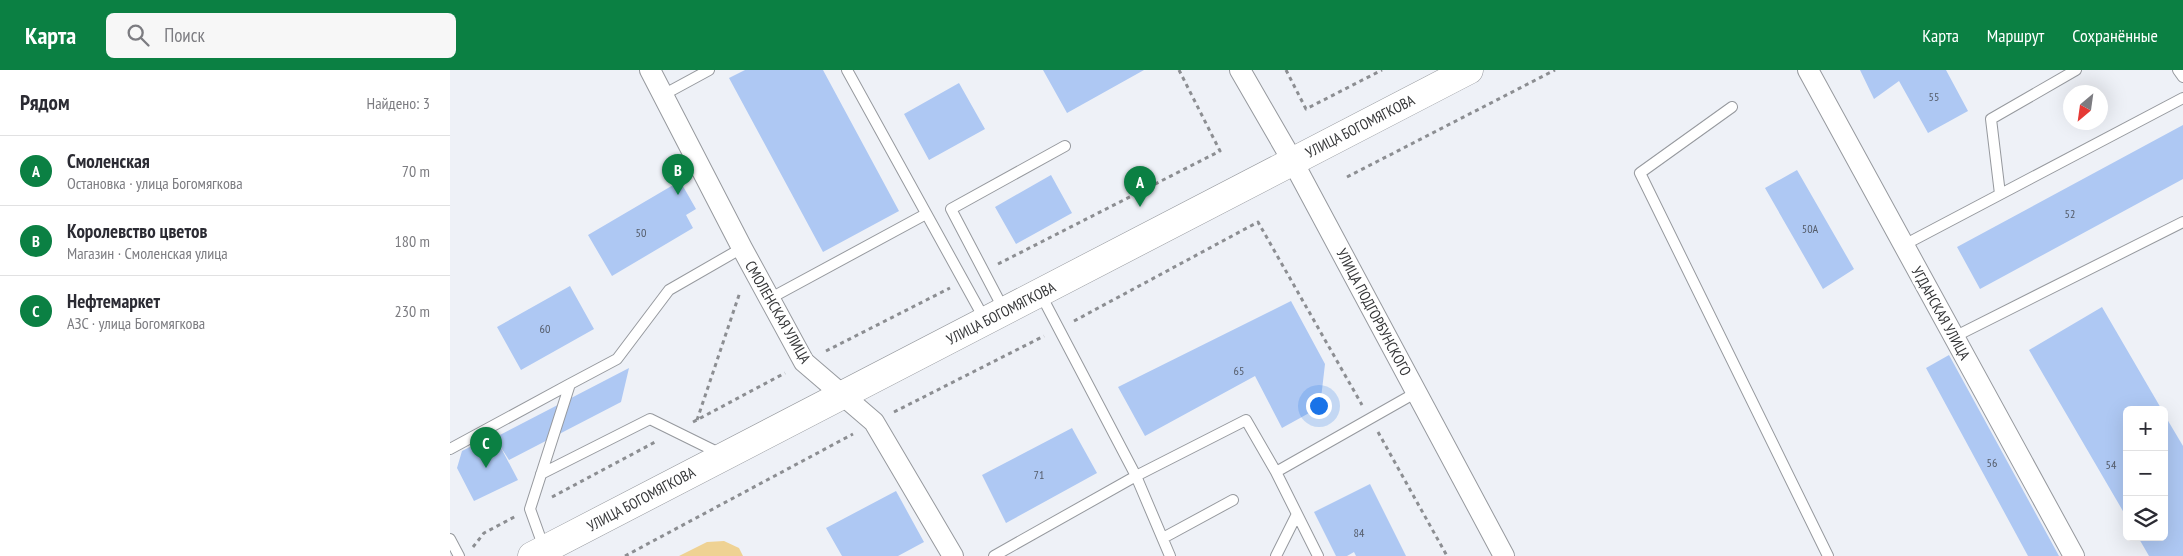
<!DOCTYPE html>
<html lang="ru">
<head>
<meta charset="utf-8">
<style>
	body { margin:0; font-family:"PT Sans Narrow",sans-serif; background:#f7f7f7; color:#2b2b33 }
	.controls { position:absolute; right:15px; bottom:15px; display:grid; overflow:hidden; border-radius:8px; box-shadow:0 5px 20px #0002 }
	.controls button { width:45px; height:45px; display:grid; place-items:center; padding:0; border:0; border-bottom:1px solid #e1e1e2; background:#fff; color:#2b2b33; font:25px sans-serif }
	.compass { position:absolute; left:1613px; top:15px; width:45px; height:45px; border-radius:50%; background:#fff; box-shadow:0 5px 20px #0002; rotate:209deg }
	.you { position:absolute; left:868px; top:335px; width:18px; height:18px; margin:-12px; border:4px solid #fff; border-radius:50%; background:#1a73e8; box-shadow:0 0 0 8px #1a73e833 }
	.badge { display:grid; place-items:center; width:32px; height:32px; border-radius:50%; background:#0b8043; color:#fff; font-size:16px; font-weight:700 }
	.pin { position:absolute; translate:-50% -41px; filter:drop-shadow(0 1px 2px #0008) }
	.pin::after { content:''; position:absolute; top:26px; width:18px; height:15px; background:inherit; clip-path:polygon(0 0,100% 0,50% 100%) }
	.list { margin:0; padding:0; list-style:none }
	h2 { display:flex; justify-content:space-between; align-items:center; height:65px; margin:0; padding:0 20px; font-size:21px }
	h2 small { font-size:16px; font-weight:400; color:#7c7c81 }
	.list li { display:grid; grid-template-columns:32px 1fr auto; gap:15px; align-items:center; box-sizing:border-box; height:70px; padding:0 20px; border-top:1px solid #e1e1e2 }
	.list b { display:block; font-size:19px; white-space:nowrap }
	.list p { margin:0; font-size:16px; white-space:nowrap; color:#7c7c81 }
	.list em { font-size:16px; font-style:normal; color:#7c7c81 }
	.icon { flex:none; width:28px; height:28px; fill:none; stroke:currentColor; stroke-width:2; stroke-linecap:round; stroke-linejoin:round }
	.map { position:relative; flex:none; width:1733px; height:486px; overflow:hidden }
	header { display:flex; align-items:center; gap:30px; box-sizing:border-box; height:70px; padding:0 25px; background:#0b8043; color:#fff }
	header strong { font-size:24px }
	nav { display:flex; gap:28px; margin-inline-start:auto; font-size:18px }
	.search { width:350px; height:45px; background:#f7f7f7; display:flex; align-items:center; gap:12px; box-sizing:border-box; padding:0 18px; border-radius:8px; color:#7c7c81; font-size:19px }
	main { display:flex }
	aside { flex:1; background:#fff }
	.map>svg:first-child { display:block }
	.green { fill:#efd293 }
	.building { fill:#aec8f3 }
	.lines { fill:none; stroke-linecap:round; stroke-linejoin:round }
	.service-casing { stroke:#96999e; stroke-width:12 }
	.minor-casing { stroke:#96999e; stroke-width:22 }
	.secondary-casing { stroke:#96999e; stroke-width:29 }
	.path { stroke:#8c8e92; stroke-width:3; stroke-dasharray:4 4; stroke-linecap:butt }
	.service { stroke:#fff; stroke-width:10 }
	.minor { stroke:#fff; stroke-width:20 }
	.secondary { stroke:#fff; stroke-width:28 }
	.labels { text-anchor:middle; dominant-baseline:central; stroke-width:5; stroke-linejoin:round; paint-order:stroke }
	.number-label { font-size:12px; fill:#545b68 }
	.street-label { font-size:15px; fill:#363739; stroke:#fff }
</style>
</head>
<body>
<header>
<strong>Карта</strong>
<div class="search"><svg class="icon" aria-label="search" viewBox="0 0 24 24"><circle cx="10" cy="10" r="6"/><path d="M15 15l6 6"/></svg>Поиск</div>
<nav><a>Карта</a><a>Маршрут</a><a>Сохранённые</a></nav>
</header>
<main>
<aside>
<h2>Рядом<small>Найдено: 3</small></h2>
<ul class="list">
<li><span class="badge">A</span><div><b>Смоленская</b><p>Остановка · улица Богомягкова</p></div><em>70 m</em></li>
<li><span class="badge">B</span><div><b>Королевство цветов</b><p>Магазин · Смоленская улица</p></div><em>180 m</em></li>
<li><span class="badge">C</span><div><b>Нефтемаркет</b><p>АЗС · улица Богомягкова</p></div><em>230 m</em></li>
</ul>
</aside>
<div class="map">
<svg width="1733" height="486" viewBox="0 0 1733 486">
	<rect width="100%" height="100%" fill="#eef1f7"/>
	<path class="green" d="M274,471L289,478L293,486H229L257,472Z"/>
	<path class="building" d="M295,0H373L449,141L373,182L279,8Z
		M593,0H694L617,43Z
		M1410,0H1496L1518,41L1478,63L1449,11L1424,29Z
		M509,13L535,59L479,90L454,44Z
		M1733,55V109L1530,219L1507,177Z
		M1347,100L1404,199L1373,219L1315,118Z
		M601,105L622,143L566,174L545,137Z
		M230,111L246,139L236,145L243,158L162,206L138,165Z
		M120,216L144,259L71,300L47,257Z
		M841,231L875,294L870,337L832,358L805,306L695,366L668,317Z
		M1652,237L1712,340H1677V448L1579,280Z
		M1499,285L1609,486H1578L1476,298Z
		M179,298L171,332L59,390L50,376L68,410L24,431L7,398L12,381L45,364L46,367Z
		M1714,344L1733,376V486H1699L1688,467H1714Z
		M622,358L647,403L556,453L532,405Z
		M920,414L956,486H906L904,482L897,486H886L864,442Z
		M446,421L474,472L448,486H392L376,458Z"/>
	<g class="lines">
		<g class="service-casing">
			<path id="service" d="M397,0L535,250
				M1728,0L1733,7
				M213,25L259,0
				M1282,37L1190,103L1378,486
				M1550,124L1541,49L1626,0
				M1454,175L1733,28
				M590,223L686,406L720,486
				M319,229L476,144
				M554,240L501,139L615,76
				M1504,267L1733,152
				M0,379L120,314
				M826,402L967,322
				M91,404L200,349L271,384
				M713,468L783,430
				M0,469L9,486
				M94,478L80,439L120,314L167,289L219,220L292,178
				M544,486L686,406L796,350L826,402L868,486
				M826,486L847,444"/>
		</g>
		<g class="minor-casing">
			<path id="minor" d="M200,0L292,178L354,292L424,352L503,486
				M790,0L842,90L1054,486
				M1358,0L1624,486"/>
		</g>
		<g class="secondary-casing">
			<path id="secondary" d="M82,486L1019,0"/>
		</g>
		<path class="path" d="M836,0L856,39L932,0
			M897,107L1105,0
			M548,194L770,81L729,0
			M624,251L808,152L912,335
			M376,281L500,218
			M444,342L594,266
			M247,350L290,222
			M243,352L335,303
			M928,362L997,486
			M102,427L207,371
			M23,477L34,463L66,446
			M175,486L403,364"/>
		<use href="#service" class="service"/>
		<use href="#minor" class="minor"/>
		<use href="#secondary" class="secondary"/>
	</g>
	<g class="labels">
		<g class="number-label">
			<text x="1484" y="26">55</text>
			<text x="1620" y="143">52</text>
			<text x="1360" y="158">50А</text>
			<text x="191" y="162">50</text>
			<text x="95" y="258">60</text>
			<text x="789" y="300">65</text>
			<text x="1542" y="392">56</text>
			<text x="1661" y="394">54</text>
			<text x="589" y="404">71</text>
			<text x="909" y="462">84</text>
		</g>
		<g class="street-label">
			<text transform="translate(910 56) rotate(-27)">УЛИЦА БОГОМЯГКОВА</text>
			<text transform="translate(328 242) rotate(60)">СМОЛЕНСКАЯ УЛИЦА</text>
			<text transform="translate(924 242) rotate(62)">УЛИЦА ПОДГОРБУНСКОГО</text>
			<text transform="translate(551 243) rotate(-27)">УЛИЦА БОГОМЯГКОВА</text>
			<text transform="translate(1491 243) rotate(61)">УГДАНСКАЯ УЛИЦА</text>
			<text transform="translate(191 429) rotate(-28)">УЛИЦА БОГОМЯГКОВА</text>
		</g>
	</g>
</svg>
<div class="controls">
<button>+</button>
<button>−</button>
<button><svg class="icon" aria-label="layers" viewBox="0 0 24 24"><path d="M12 4l9 5-9 5-9-5zM3 14l9 5 9-5"/></svg></button>
</div>
<svg class="compass" viewBox="-18 -18 36 36"><path d="M0-13l5 13h-10z" fill="#e53935"/><path d="M0 13l5-13h-10z" fill="#7c7c81"/></svg>
<div class="you"></div>
<div class="pin badge" style="left:690px;top:137px">A</div>
<div class="pin badge" style="left:228px;top:125px">B</div>
<div class="pin badge" style="left:36px;top:398px">C</div>
</div>
</main>
</body>
</html>
